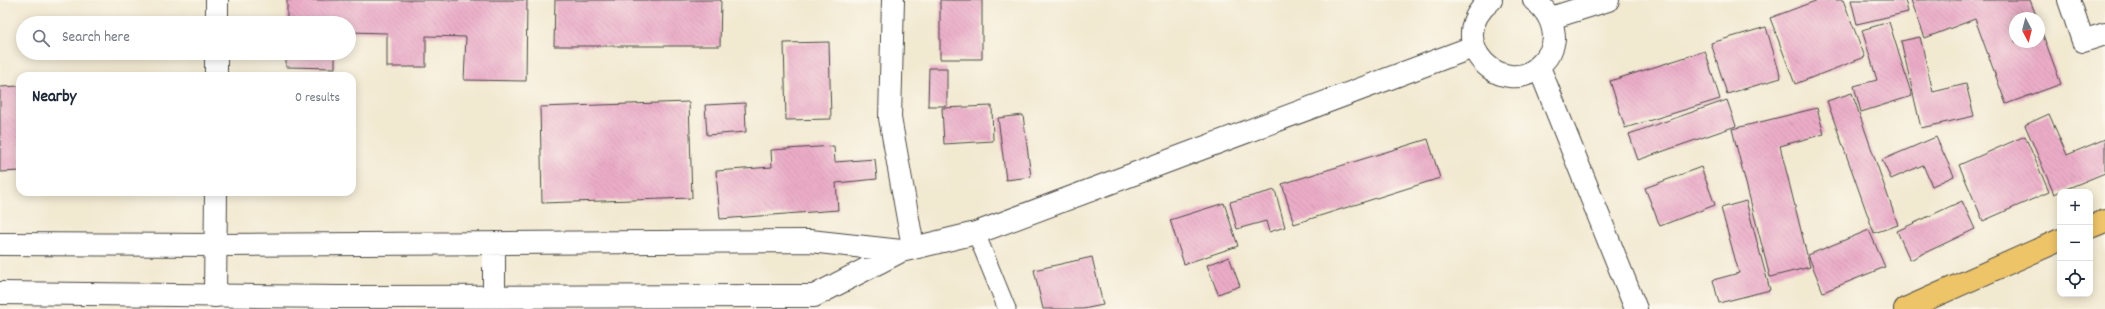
<!DOCTYPE html>
<html lang="en">
<head>
<meta charset="utf-8">
<style>
	body { margin:0; font-family:Dekko,sans-serif; background:#f2f2f3; color:#1f2937 }
	.controls { position:absolute; right:12px; bottom:12px; display:grid; overflow:hidden; border-radius:8px; box-shadow:0 2px 10px #0003 }
	.controls button { width:36px; height:36px; display:grid; place-items:center; padding:0; border:0; border-bottom:1px solid #e0e1e3; background:#fff; color:#1f2937; font:20px sans-serif }
	.compass { position:absolute; left:2009px; top:12px; width:36px; height:36px; border-radius:50%; background:#fff; box-shadow:0 2px 10px #0003; rotate:173deg }
	.list { margin:0; padding:0; list-style:none }
	h2 { display:flex; justify-content:space-between; align-items:center; height:52px; margin:0; padding:0 16px; font-size:17px }
	h2 small { font-size:13px; font-weight:400; color:#747a83 }
	.icon { flex:none; width:22px; height:22px; fill:none; stroke:currentColor; stroke-width:2; stroke-linecap:round; stroke-linejoin:round }
	.map { position:relative; flex:none; width:2105px; height:309px; overflow:hidden }
	.search { position:absolute; background:#fff; box-shadow:0 2px 10px #0003; left:16px; top:16px; width:340px; height:44px; display:flex; align-items:center; gap:10px; box-sizing:border-box; padding:0 14px; border-radius:22px; color:#747a83; font-size:15px }
	.panel { position:absolute; background:#fff; box-shadow:0 2px 10px #0003; left:16px; top:72px; width:340px; height:124px; border-radius:12px }
	.map>svg:first-child { display:block }
	.building { fill:url(#building-back-hatch) }
	.lines { fill:none; stroke-linecap:round; stroke-linejoin:round }
	.service-casing { stroke:#494844; stroke-width:19 }
	.minor-casing { stroke:#494844; stroke-width:24 }
	.tertiary-casing { stroke:#494844; stroke-width:24 }
	.primary-casing { stroke:#494844; stroke-width:24 }
	.service { stroke:#fff; stroke-width:17 }
	.minor { stroke:#fff; stroke-width:22 }
	.tertiary { stroke:#fff; stroke-width:22 }
	.primary { stroke:#eec469; stroke-width:22 }
</style>
</head>
<body>
<div class="map">
<svg width="2105" height="309" viewBox="0 0 2105 309">
	<defs>
		<pattern id="building-back-hatch" width="6" height="6" patternUnits="userSpaceOnUse"><rect width="6" height="6" fill="#ebacc8"/><path d="M-1 5l2 2M0 0l6 6M5-1l2 2" fill="none" stroke="#ca94ac"/></pattern>
	</defs>
	<rect width="100%" height="100%" fill="#fbf7ec"/>
	<filter id="ink" filterUnits="userSpaceOnUse"><feTurbulence type="fractalNoise" baseFrequency=".025" numOctaves="2"/><feDisplacementMap in="SourceGraphic" scale="8" xChannelSelector="R" yChannelSelector="G"/><feConvolveMatrix kernelMatrix="1 2 1 2 8 2 1 2 1" color-interpolation-filters="sRGB"/></filter>
	<filter id="wash" filterUnits="userSpaceOnUse"><feTurbulence type="fractalNoise" baseFrequency=".012" numOctaves="4" result="noise"/><feDisplacementMap in="SourceGraphic" scale="16" xChannelSelector="R" yChannelSelector="G"/><feGaussianBlur stdDeviation="0.9" result="paint"/><feColorMatrix in="noise" values="0 0 0 0 0 0 0 0 0 0 0 0 0 0 0 0 0 1.4 0 .05"/><feComposite in="paint" operator="in"/></filter>
	<g filter="url(#wash)">
		<rect width="100%" height="100%" fill="#f2e9d1"/>
		<g id="blocks">
			<path class="building" d="M287,0H527L526,81L464,80L466,37L426,36V67H387V33L349,32V23H287Z
				M555,0H721L720,46H554Z
				M940,0H982V59H940Z
				M1818,0H1843L1865,57L1795,84L1770,18Z
				M1851,0H1905L1908,12L1857,24Z
				M1911,0H2030L2037,18H2015V42H2039V24L2061,84L2006,104L1975,19L1925,38Z
				M1889,22L1912,96L1861,112L1854,86L1877,80L1862,30Z
				M1766,27L1781,78L1727,94L1711,43Z
				M1920,37L1933,92L1966,84L1974,116L1921,128L1901,41Z
				M829,42L831,119L786,120L784,43Z
				M1705,51L1720,99L1625,128L1610,81Z
				M286,53H335V68L286,67Z
				M929,68H947V106H928Z
				M20,86V171L0,172V87Z
				M1852,93L1898,225L1874,233L1827,101Z
				M1727,100L1736,126L1638,160L1629,134Z
				M689,102L692,198L542,203L540,107Z
				M745,103L746,132L707,135L705,105Z
				M992,106L993,141L944,144L942,108Z
				M1817,108L1824,134L1780,146L1810,267L1770,277L1732,129Z
				M2049,114L2067,155L2105,139V173L2054,194L2025,125Z
				M1023,115L1031,177L1006,180L998,118Z
				M2025,136L2049,192L1983,221L1959,165Z
				M1936,137L1954,176L1932,186L1923,165L1891,179L1882,160Z
				M1428,139L1440,178L1294,224L1282,184Z
				M834,146L835,162L875,159L877,179L836,183L838,210L720,219L716,171L772,167L771,150Z
				M1701,167L1715,205L1660,226L1645,188Z
				M1275,190L1285,227L1269,232L1266,221L1237,229L1230,202Z
				M1746,201L1770,290L1719,303L1713,280L1739,273L1721,208Z
				M1962,201L1975,229L1910,260L1897,231Z
				M1224,203L1238,246L1184,264L1170,220Z
				M1869,230L1885,267L1823,292L1808,255Z
				M1092,257L1103,305L1083,309H1043L1034,270Z
				M1229,257L1240,286L1218,294L1207,265Z"/>
		</g>
	</g>
	<g filter="url(#ink)">
		<use href="#blocks" fill-opacity="0" stroke="#494844" stroke-width="1"/>
		<g class="lines">
			<g class="service-casing">
				<path id="service" d="M976,233L1007,309"/>
			</g>
			<g class="minor-casing">
				<path id="minor" d="M893,0L890,118L913,247
					M217,23V0
					M216,76V53
					M215,296L216,192"/>
			</g>
			<g class="tertiary-casing">
				<path id="tertiary" d="M1491,0C1439,41 1506,104 1542,63C1549,56 1553,48 1554,39C1554,22 1547,10 1534,0
					M2069,0L2083,41L2105,34
					M1551,18L1608,0
					M1539,67L1636,309
					M0,244L216,245L810,241L901,251
					M0,293L338,297L814,296L901,251L976,233L1473,47
					M494,297V243"/>
			</g>
			<g class="primary-casing">
				<path id="primary" d="M2090,227L2105,221
					M1905,309L2060,240"/>
			</g>
			<use href="#service" class="service"/>
			<use href="#minor" class="minor"/>
			<use href="#tertiary" class="tertiary"/>
			<use href="#primary" class="primary"/>
		</g>
	</g>
</svg>
<div class="controls">
<button>+</button>
<button>−</button>
<button><svg class="icon" aria-label="locate" viewBox="0 0 24 24"><circle cx="12" cy="12" r="6"/><path d="M12 2v4M12 18v4M2 12h4M18 12h4"/></svg></button>
</div>
<svg class="compass" viewBox="-18 -18 36 36"><path d="M0-13l5 13h-10z" fill="#e53935"/><path d="M0 13l5-13h-10z" fill="#747a83"/></svg>
<div class="search"><svg class="icon" aria-label="search" viewBox="0 0 24 24"><circle cx="10" cy="10" r="6"/><path d="M15 15l6 6"/></svg>Search here</div>
<section class="panel">
<h2>Nearby<small>0 results</small></h2>
<ul class="list">
</ul>
</section>
</div>
</body>
</html>
